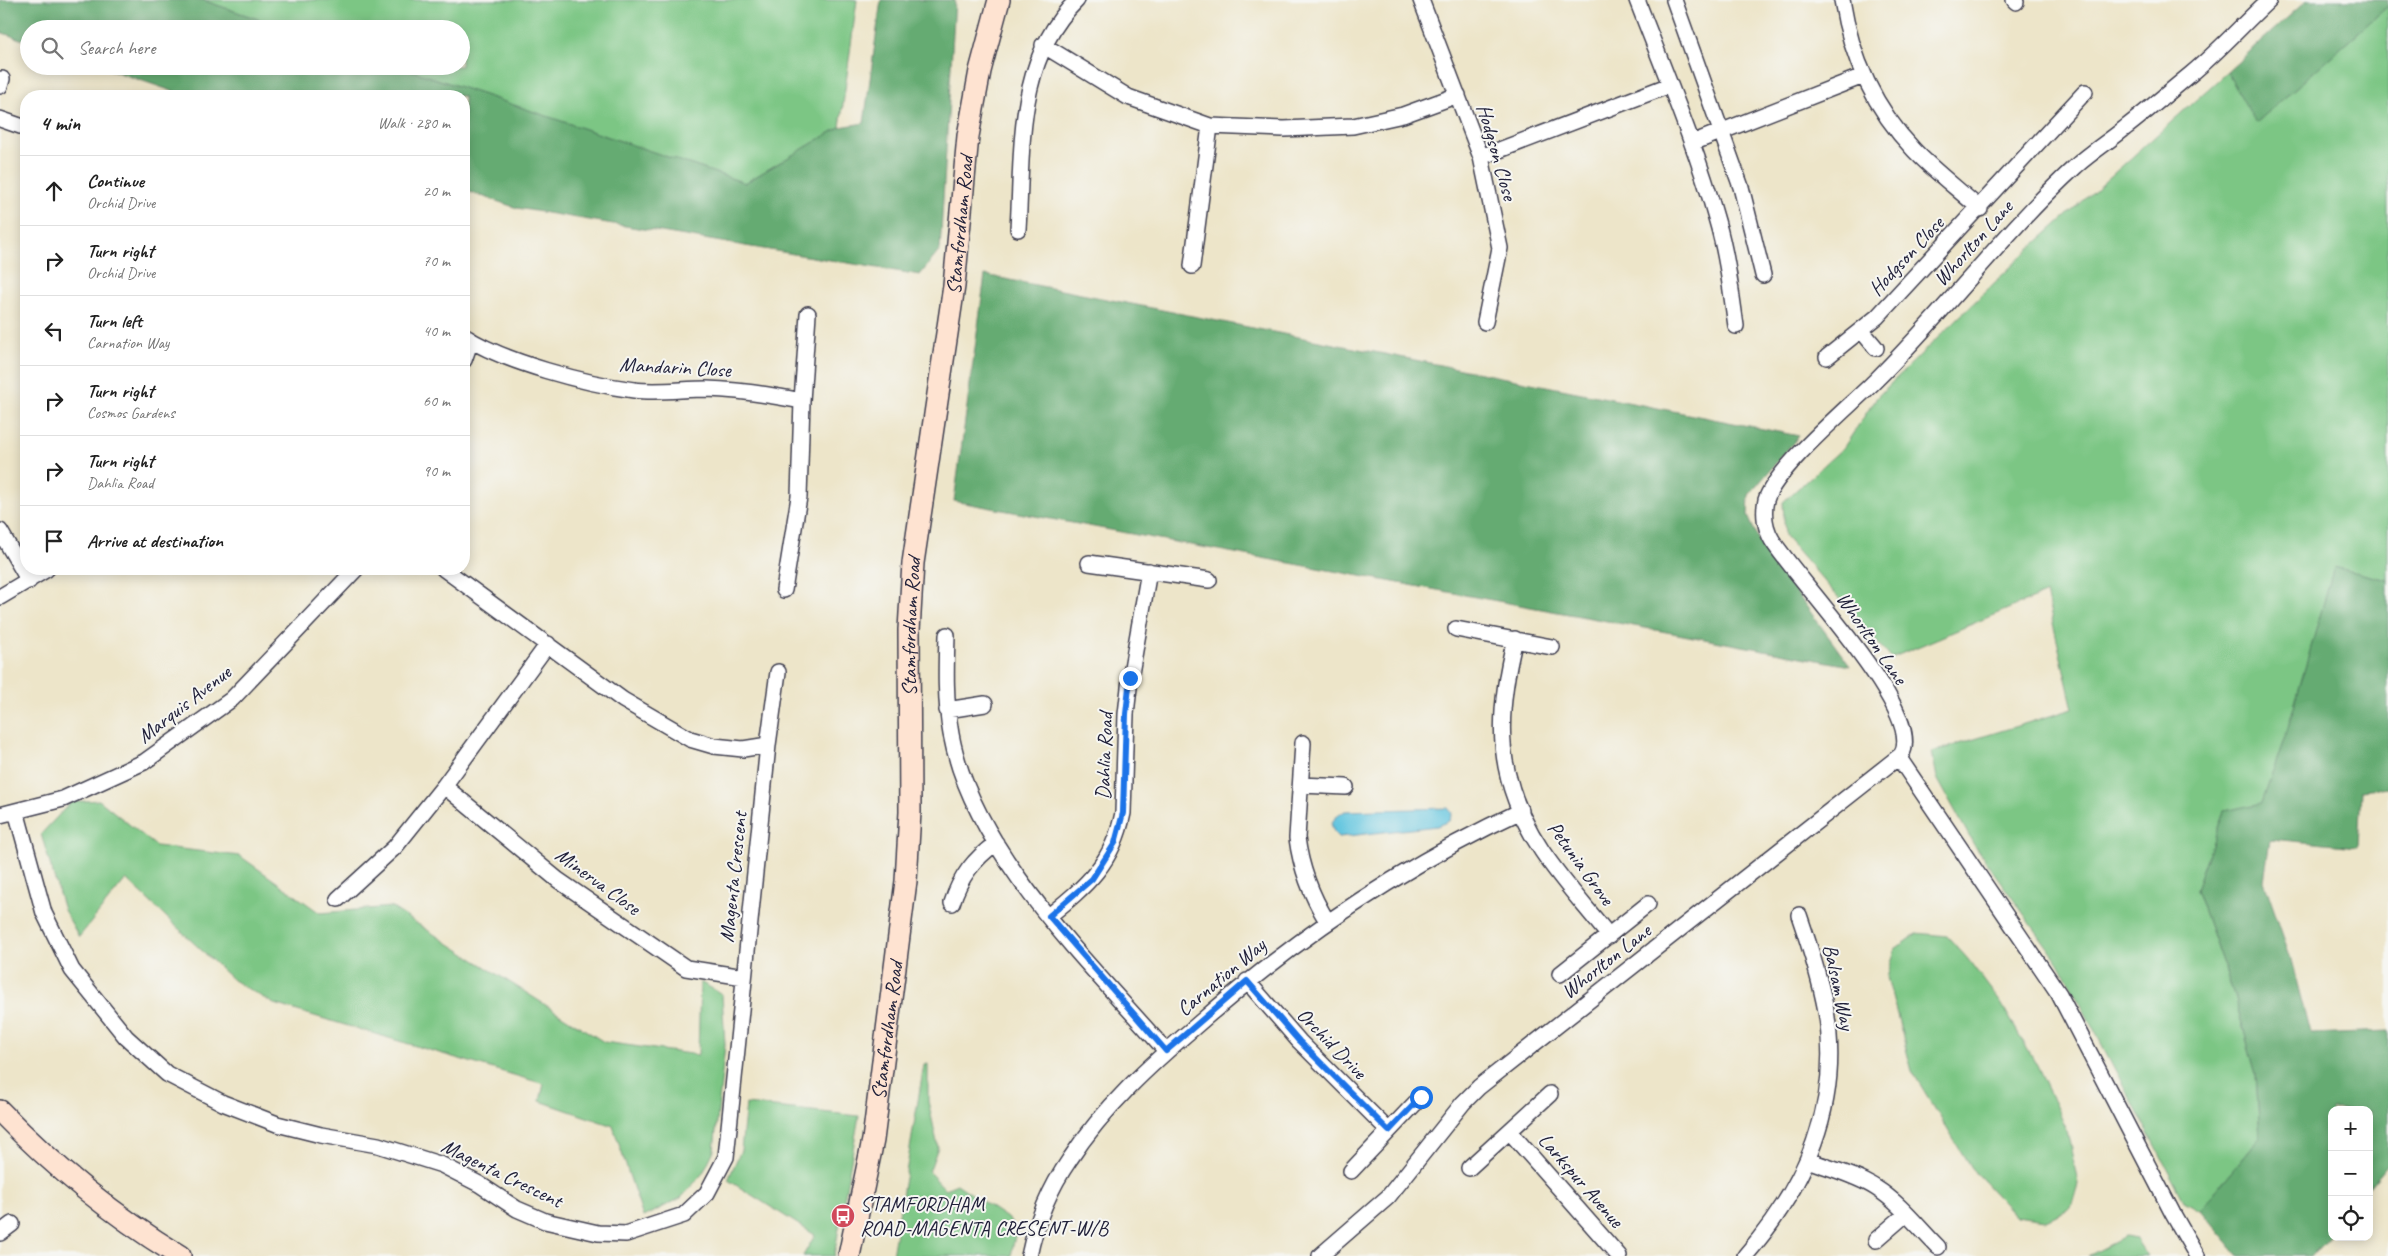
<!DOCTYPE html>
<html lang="en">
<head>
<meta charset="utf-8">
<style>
	body { margin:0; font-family:Caveat,sans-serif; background:#f2f2f2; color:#222 }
	.controls { position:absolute; right:15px; bottom:15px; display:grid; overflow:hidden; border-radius:10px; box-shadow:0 2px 12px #0003 }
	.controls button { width:45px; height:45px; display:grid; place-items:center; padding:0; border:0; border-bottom:1px solid #e0e0e0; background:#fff; color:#222; font:25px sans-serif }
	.stop { position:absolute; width:15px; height:15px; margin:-11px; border:4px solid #1a73e8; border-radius:50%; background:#fff }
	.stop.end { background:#1a73e8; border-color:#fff; box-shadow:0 1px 5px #0008 }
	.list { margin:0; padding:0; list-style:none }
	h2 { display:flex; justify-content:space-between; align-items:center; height:65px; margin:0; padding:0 20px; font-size:21px }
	h2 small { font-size:16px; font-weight:400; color:#767676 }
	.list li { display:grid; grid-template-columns:32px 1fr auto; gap:15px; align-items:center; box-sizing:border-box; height:70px; padding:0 20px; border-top:1px solid #e0e0e0 }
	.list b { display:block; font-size:19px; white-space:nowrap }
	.list p { margin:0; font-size:16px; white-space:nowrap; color:#767676 }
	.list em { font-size:16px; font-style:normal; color:#767676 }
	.icon { flex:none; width:28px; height:28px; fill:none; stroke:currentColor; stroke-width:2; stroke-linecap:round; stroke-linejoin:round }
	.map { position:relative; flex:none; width:2388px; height:1256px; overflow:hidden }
	.search { position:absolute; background:#fff; box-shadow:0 2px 12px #0003; left:20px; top:20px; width:450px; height:55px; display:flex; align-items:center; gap:12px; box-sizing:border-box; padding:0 18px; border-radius:28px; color:#767676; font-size:19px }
	.panel { position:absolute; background:#fff; box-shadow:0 2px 12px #0003; left:20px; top:90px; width:450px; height:485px; border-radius:20px }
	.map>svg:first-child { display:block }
	.green { fill:#7cc684; stroke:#4f7460 }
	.forest { fill:#65ab72; stroke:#446656 }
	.water { fill:#61c5df; stroke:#42748d }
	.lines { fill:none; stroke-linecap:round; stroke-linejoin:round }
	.street-casing { stroke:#403f50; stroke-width:18 }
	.secondary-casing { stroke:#403f50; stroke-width:24 }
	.street { stroke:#fff; stroke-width:15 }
	.secondary { stroke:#fee3d1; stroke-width:21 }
	.route { stroke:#1a73e8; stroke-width:6 }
	.labels { text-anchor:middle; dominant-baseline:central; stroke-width:4; stroke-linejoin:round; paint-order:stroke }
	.street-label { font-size:21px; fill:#22223b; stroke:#f6f6f2 }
	.poi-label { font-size:21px; fill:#22223b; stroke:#f6f6f2; text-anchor:start }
</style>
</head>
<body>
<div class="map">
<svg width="2388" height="1256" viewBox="0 0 2388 1256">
	<rect width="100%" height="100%" fill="#f6f6f2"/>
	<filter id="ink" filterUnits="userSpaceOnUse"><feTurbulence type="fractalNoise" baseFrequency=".02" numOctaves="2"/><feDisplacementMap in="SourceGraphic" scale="10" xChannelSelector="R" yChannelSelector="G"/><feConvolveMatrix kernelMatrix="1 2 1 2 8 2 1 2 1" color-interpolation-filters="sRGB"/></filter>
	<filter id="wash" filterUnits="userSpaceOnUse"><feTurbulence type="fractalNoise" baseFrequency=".0096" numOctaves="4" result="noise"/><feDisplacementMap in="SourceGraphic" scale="20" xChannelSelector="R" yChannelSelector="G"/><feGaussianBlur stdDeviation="1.12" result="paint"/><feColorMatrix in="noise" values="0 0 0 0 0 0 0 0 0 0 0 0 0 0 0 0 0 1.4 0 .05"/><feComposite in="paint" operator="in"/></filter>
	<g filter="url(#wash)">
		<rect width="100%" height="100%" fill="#ede5c9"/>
		<path class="green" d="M202,0H857L840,127L745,183L398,66H461V29H287Z
			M2388,6V580L2334,568L2287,731L2262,804L2224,811L2196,889L2234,995L2256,1074L2260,1137L2200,1210L2184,1201L2059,963L1974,845L1937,778L1932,752L2073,709L2046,593L1891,658L1785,536L1783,502L1844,447L1877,397L2026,252L2227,72L2257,122Z
			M99,800L156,846L240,856L320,913L391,907L604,1042L698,1055L700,982L722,994L725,1045L714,1150L703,1173L681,1198L643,1217L613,1126L540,1101L544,1084L274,1004L233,980L126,879L79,937L64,910L41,834L71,802Z
			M1917,933L1947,936L1967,958L2001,1003L2037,1066L2067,1130L2078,1184L2071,1208L2046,1220L2016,1216L1971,1168L1912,1071L1887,977L1895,949Z
			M928,1064V1101L938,1147L929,1172L945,1189L957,1184L1010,1220L1016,1231L1011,1256H892L924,1065Z
			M746,1104L859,1116L834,1256H803L815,1235L728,1180L741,1150Z
			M2125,1237L2137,1239L2148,1256H2088Z"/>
		<path class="forest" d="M0,0H202L287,29H29V42L0,32Z
			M881,0H955L940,250L920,275L517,208L464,190V96H187L99,66H398L745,183L840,127L864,123Z
			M2307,0H2388V6L2256,123L2227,72Z
			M985,275L1799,436L1749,495L1748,516L1760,543L1850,666C1551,610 1252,557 954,501Z
			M2334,567L2388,580V787L2361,790L2358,847L2270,839L2264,881L2290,956L2310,1034L2388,1031V1164L2369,1187V1110H2332V1234L2311,1256H2239L2200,1210L2260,1137L2256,1074L2234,995L2196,889L2224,811L2262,803L2287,731Z"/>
		<path class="water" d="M1448,808L1452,813L1449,821L1437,826L1339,837C1326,825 1332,819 1345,811Z"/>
	</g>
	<g filter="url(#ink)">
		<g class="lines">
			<g class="street-casing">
				<path id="street" d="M1421,0L1481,157L1500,248L1485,322
					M1637,0C1665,73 1696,146 1717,221C1727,255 1731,291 1736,326
					M1674,0L1741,187L1763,275
					M1842,0C1851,57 1874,108 1914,150C1934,171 1958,189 1980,209
					M2014,0L2016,2
					M1043,45L1128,97L1210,126L1284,129L1353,126L1403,115L1458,95
					M0,86L2,79
					M0,119L26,128
					M1692,143L1863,76
					M1481,157L1670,85
					M1018,229C1023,149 1015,61 1077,0
					M1192,266L1210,126
					M1861,330L1876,348
					M464,336C503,362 587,384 634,390C658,393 683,389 707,389C738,390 771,395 802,401L808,314
					M1827,357L1877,317L2085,92
					M464,360L471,340
					M0,531L29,581
					M1089,563L1209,580
					M444,569L623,700L690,739L714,746L743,749L768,745L778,672
					M784,590L799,497L802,401
					M0,597L47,569
					M1456,629L1552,647
					M947,635C946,668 945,701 951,734C972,851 1090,964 1166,1051
					M1515,639C1495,719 1495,780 1542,851C1562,881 1587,908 1609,936
					M947,710L985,704
					M1303,743L1297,838C1301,869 1311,895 1327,921
					M1899,758L2059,994L2173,1214L2197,1256
					M1301,785L1346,787
					M444,786L558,880L686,968L744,977
					M16,811L44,913L72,970L126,1037L167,1074L223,1103L277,1124L321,1135L378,1145L442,1165L479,1184L517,1209L545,1221L598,1233L626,1234L684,1215L707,1193L726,1157L768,745
					M0,815L63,799L144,762L232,699L356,569
					M338,899L395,847L444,786L548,644
					M952,903C960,877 974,859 996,843
					M1049,916C1087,885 1113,863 1123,813L1126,714L1130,679L1149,571
					M1560,974L1648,904
					M1247,981L1299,1041L1389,1131
					M1510,1132L1619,1256
					M1808,1160C1831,1169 1856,1175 1876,1188C1900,1203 1918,1227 1938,1247
					M1469,1168L1550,1094
					M1351,1171L1421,1097
					M0,1233L12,1224
					M1876,1240L1906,1214
					M1029,1256C1036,1222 1050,1188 1070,1159C1103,1108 1151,1064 1197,1025C1295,939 1402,866 1521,811
					M1320,1256L1388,1197L1463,1103L1479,1087L1901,755C1928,714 1795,578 1772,540C1765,528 1763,513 1766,500C1776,468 1849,407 1875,381C1945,312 2004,232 2076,166C2092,152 2109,141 2125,128C2147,111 2169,92 2191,74C2219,51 2243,24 2269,0
					M1745,1256C1805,1187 1842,1104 1826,1011C1820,978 1810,947 1799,915"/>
			</g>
			<g class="secondary-casing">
				<g id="secondary">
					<path d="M0,1111C53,1166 114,1216 180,1256"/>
					<path id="s1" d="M849,1256L873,1140L906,881L910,812L909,630L913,563L954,286L968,136L980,71L999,0"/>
				</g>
			</g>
			<use href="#street" class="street"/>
			<use href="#secondary" class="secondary"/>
		</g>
	</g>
	<g class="lines" filter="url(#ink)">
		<path class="route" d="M1130,678L1126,714L1123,813L1115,843L1092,879L1049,916L1166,1051L1247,981L1299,1041L1389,1131L1421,1097"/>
	</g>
	<defs>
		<g id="bus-disc" transform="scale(1.25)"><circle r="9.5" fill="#d1495b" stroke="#f6f6f2"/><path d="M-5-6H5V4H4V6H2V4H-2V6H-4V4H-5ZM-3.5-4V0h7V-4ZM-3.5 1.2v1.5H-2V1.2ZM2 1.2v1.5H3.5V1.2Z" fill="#fff"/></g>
	</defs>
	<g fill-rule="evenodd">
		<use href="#bus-disc" x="843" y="1216"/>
	</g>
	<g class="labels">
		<g class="street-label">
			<text transform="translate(1497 152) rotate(74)">Hodgson Close</text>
			<text stroke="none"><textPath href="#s1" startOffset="1039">Stamfordham Road</textPath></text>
			<text transform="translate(1973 243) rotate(-48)">Whorlton Lane</text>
			<text transform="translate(1906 256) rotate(-47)">Hodgson Close</text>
			<text transform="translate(675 367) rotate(3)">Mandarin Close</text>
			<text stroke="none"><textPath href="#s1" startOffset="634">Stamfordham Road</textPath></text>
			<text transform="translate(1872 638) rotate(55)">Whorlton Lane</text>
			<text transform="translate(184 704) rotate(-38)">Marquis Avenue</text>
			<text transform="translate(1104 756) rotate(-88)">Dahlia Road</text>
			<text transform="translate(1581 863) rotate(54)">Petunia Grove</text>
			<text transform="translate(733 877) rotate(-84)">Magenta Crescent</text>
			<text transform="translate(598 881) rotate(36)">Minerva Close</text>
			<text transform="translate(1606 961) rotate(-38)">Whorlton Lane</text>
			<text transform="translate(1221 977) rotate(-40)">Carnation Way</text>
			<text transform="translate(1839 987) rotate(78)">Balsam Way</text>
			<text stroke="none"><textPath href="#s1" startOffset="229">Stamfordham Road</textPath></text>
			<text transform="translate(1332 1043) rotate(46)">Orchid Drive</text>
			<text transform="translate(502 1173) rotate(26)">Magenta Crescent</text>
			<text transform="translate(1581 1180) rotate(49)">Larkspur Avenue</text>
		</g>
		<g class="poi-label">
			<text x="860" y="1204">STAMFORDHAM<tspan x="860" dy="24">ROAD-MAGENTA CRESENT-W/B</tspan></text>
		</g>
	</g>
</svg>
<div class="controls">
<button>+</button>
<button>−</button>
<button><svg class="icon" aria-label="locate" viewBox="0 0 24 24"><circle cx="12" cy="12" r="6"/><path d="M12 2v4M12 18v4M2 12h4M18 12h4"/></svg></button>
</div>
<div class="stop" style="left:1421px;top:1097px"></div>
<div class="stop end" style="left:1130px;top:678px"></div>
<div class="search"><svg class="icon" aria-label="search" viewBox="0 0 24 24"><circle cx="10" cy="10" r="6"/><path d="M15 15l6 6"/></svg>Search here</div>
<section class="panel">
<h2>4 min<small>Walk · 280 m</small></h2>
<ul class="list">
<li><svg class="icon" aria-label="ahead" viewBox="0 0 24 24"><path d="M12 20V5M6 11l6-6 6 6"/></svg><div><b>Continue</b><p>Orchid Drive</p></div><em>20 m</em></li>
<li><svg class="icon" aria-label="right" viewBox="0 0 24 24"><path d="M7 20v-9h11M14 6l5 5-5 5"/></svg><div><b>Turn right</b><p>Orchid Drive</p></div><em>70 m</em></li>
<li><svg class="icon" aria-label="left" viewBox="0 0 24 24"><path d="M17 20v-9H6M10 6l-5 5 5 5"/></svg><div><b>Turn left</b><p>Carnation Way</p></div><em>40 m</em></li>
<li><svg class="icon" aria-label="right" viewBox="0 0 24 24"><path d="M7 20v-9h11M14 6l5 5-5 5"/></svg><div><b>Turn right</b><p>Cosmos Gardens</p></div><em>60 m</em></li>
<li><svg class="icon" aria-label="right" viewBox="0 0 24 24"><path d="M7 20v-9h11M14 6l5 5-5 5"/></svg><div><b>Turn right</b><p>Dahlia Road</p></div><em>90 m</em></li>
<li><svg class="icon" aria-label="arrive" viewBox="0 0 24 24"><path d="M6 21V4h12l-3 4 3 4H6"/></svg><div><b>Arrive at destination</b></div></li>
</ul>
</section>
</div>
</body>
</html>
